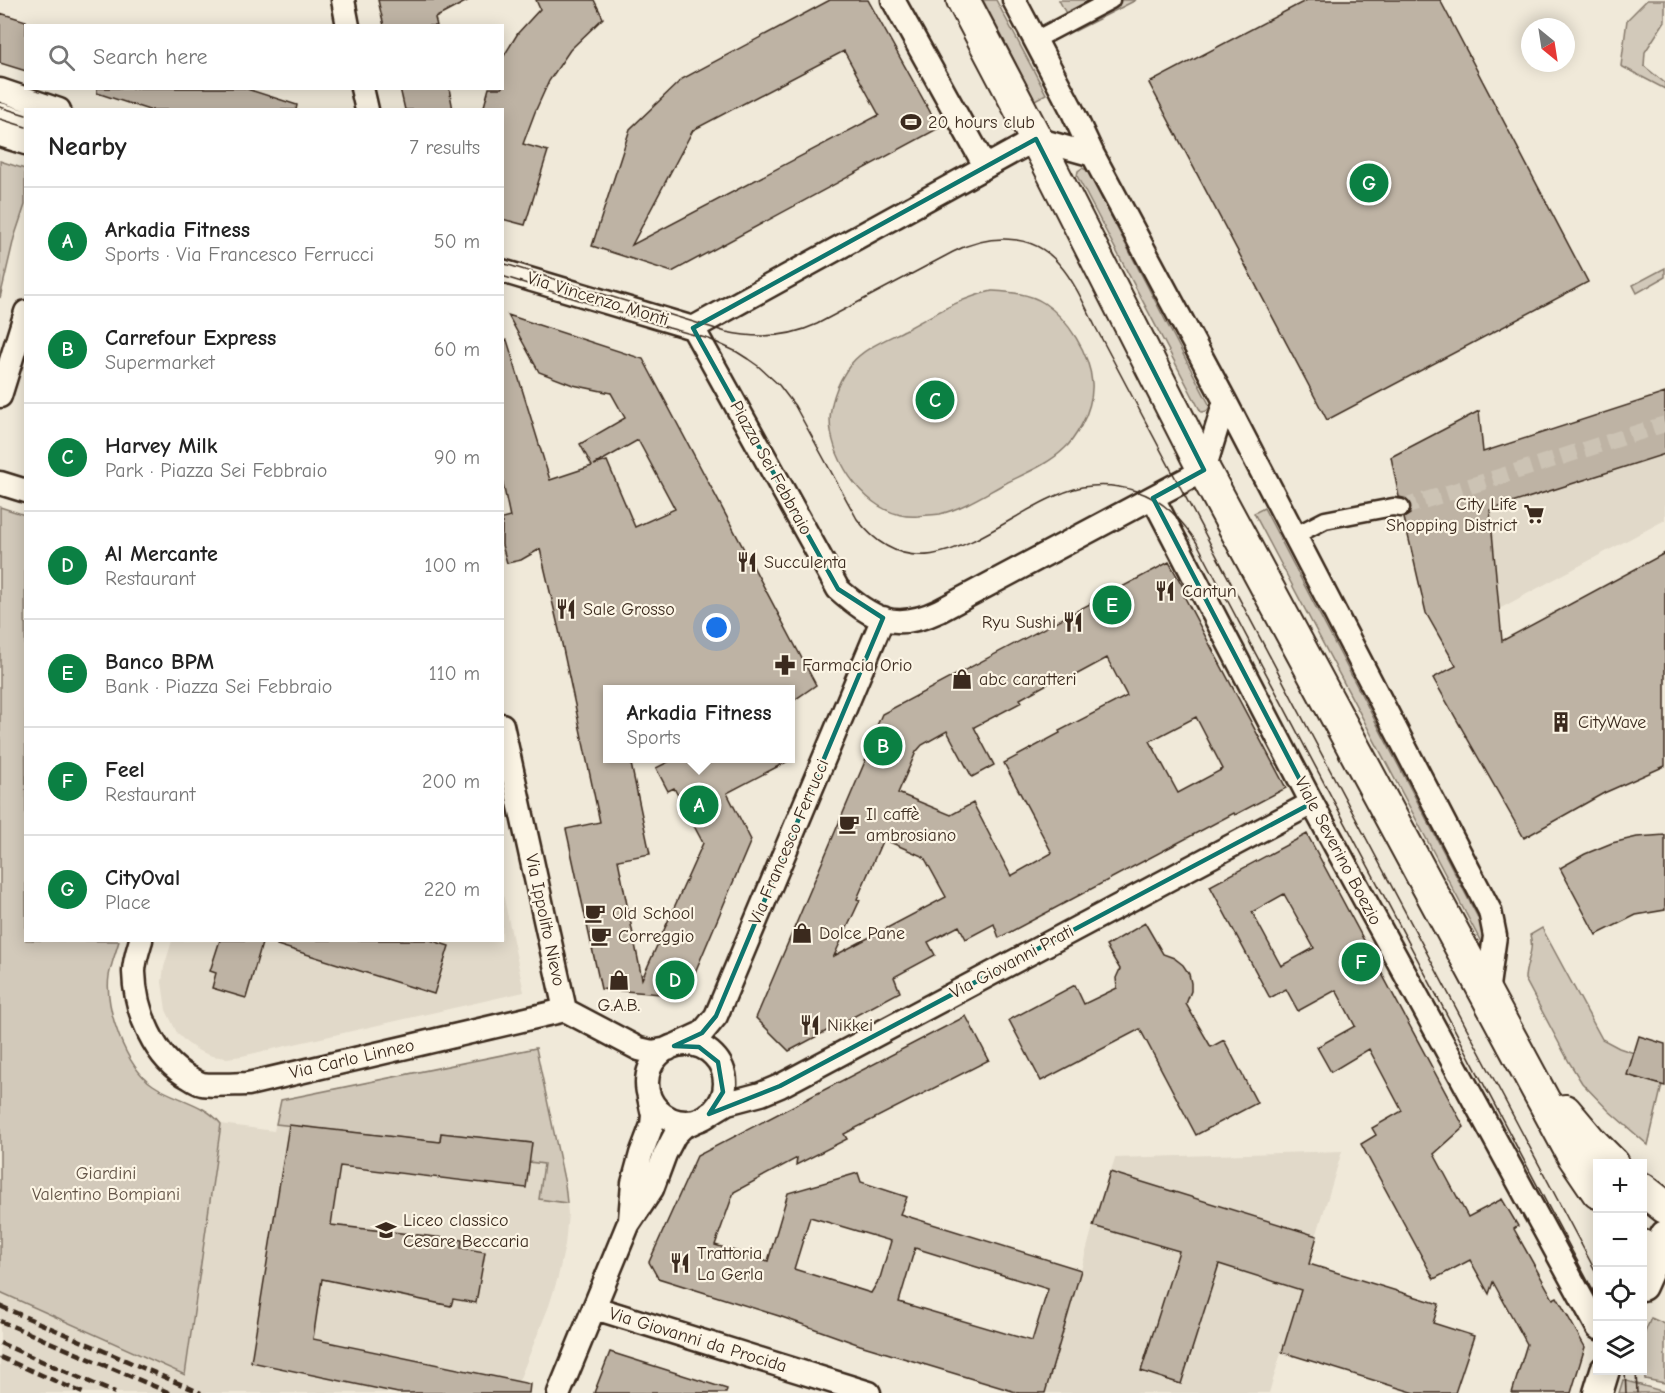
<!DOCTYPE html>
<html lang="en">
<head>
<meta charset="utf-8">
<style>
	body { margin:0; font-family:"Comic Neue",sans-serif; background:#f6f6f6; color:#222 }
	.controls { position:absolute; right:18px; bottom:18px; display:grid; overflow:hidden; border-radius:0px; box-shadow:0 3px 15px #0003 }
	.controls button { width:54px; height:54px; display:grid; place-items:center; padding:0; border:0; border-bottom:2px solid #e0e0e0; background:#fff; color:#222; font:30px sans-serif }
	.compass { position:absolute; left:1521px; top:18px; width:54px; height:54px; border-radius:50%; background:#fff; box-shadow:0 3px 15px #0003; rotate:150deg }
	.you { position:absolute; left:717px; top:628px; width:21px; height:21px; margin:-15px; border:4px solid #fff; border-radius:50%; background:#1a73e8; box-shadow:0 0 0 9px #1a73e833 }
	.badge { display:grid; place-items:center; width:39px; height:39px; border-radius:50%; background:#0b8043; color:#fff; font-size:20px; font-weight:700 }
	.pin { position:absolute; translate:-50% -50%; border:3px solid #fff; box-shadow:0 2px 6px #0006 }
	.popup { position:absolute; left:603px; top:685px; width:192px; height:78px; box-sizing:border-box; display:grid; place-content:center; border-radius:0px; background:#fff; filter:drop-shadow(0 2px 4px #0005); font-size:20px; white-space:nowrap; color:#767676 }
	.popup b { font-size:22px; color:#222 }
	.popup::after { content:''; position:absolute; left:50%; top:100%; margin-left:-12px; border:12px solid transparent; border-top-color:#fff }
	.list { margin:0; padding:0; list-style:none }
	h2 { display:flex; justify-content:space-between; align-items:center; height:78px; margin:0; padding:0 24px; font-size:26px }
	h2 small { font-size:20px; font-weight:400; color:#767676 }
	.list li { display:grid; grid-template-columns:39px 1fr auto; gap:18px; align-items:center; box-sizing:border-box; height:108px; padding:0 24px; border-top:2px solid #e0e0e0 }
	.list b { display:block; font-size:22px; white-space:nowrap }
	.list p { margin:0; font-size:20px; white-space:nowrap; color:#767676 }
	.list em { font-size:20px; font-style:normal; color:#767676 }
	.icon { flex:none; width:33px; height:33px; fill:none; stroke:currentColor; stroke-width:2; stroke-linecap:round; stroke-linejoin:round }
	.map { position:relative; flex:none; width:1665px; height:1393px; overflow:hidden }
	.search { position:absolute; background:#fff; box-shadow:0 3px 15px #0003; left:24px; top:24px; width:480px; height:66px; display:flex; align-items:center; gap:15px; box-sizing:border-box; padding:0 21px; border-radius:0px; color:#767676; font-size:22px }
	.panel { position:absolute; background:#fff; box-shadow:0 3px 15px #0003; left:24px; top:108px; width:480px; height:834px; border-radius:0px }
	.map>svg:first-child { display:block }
	.built { fill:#e1d9c9 }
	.green { fill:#d2c9ba; stroke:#867a6c; stroke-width:1.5 }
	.building { fill:#beb3a4; stroke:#3b2a1e; stroke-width:1.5; fill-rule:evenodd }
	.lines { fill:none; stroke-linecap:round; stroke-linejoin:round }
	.pedestrian-tunnel { stroke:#ccc3b4; stroke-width:16; stroke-dasharray:16 8; stroke-linecap:butt }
	.pedestrian-casing { stroke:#3b2a1e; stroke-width:21 }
	.minor-casing { stroke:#3b2a1e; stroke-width:27 }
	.tertiary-casing { stroke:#3b2a1e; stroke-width:33 }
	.secondary-casing { stroke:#3b2a1e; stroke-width:36 }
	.pedestrian { stroke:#fcf5e5; stroke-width:16 }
	.minor { stroke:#fcf5e5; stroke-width:22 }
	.tertiary { stroke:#fcf5e5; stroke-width:28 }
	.secondary { stroke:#fcf5e5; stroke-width:32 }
	.tram { stroke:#3b2a1e; stroke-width:1.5 }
	.rail { stroke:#3b2a1e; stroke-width:4.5; stroke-dasharray:9 4.5; stroke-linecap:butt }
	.marked { fill:none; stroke:#0f766e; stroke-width:4.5; stroke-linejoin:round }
	.labels { text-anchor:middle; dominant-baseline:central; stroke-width:4.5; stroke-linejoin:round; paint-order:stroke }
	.poi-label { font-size:18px; fill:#3b2a1e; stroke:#fcf5e5; text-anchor:start }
	.street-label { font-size:18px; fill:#3b2a1e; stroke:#fcf5e5 }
	.park-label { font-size:18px; fill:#615245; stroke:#fcf5e5 }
</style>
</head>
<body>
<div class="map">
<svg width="1665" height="1393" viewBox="0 0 1665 1393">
	<rect width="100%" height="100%" fill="#f0e9d9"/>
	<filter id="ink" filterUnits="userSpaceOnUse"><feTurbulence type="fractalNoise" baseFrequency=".0167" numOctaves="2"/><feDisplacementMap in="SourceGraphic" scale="12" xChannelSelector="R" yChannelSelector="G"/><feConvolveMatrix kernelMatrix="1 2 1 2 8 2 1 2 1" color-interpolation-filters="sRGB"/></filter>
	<g filter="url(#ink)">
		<path class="built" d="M1665,393V520L1499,609L1441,639L1426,613L1391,457L1479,411L1483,452Z
			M503,894L524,992L242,1056L227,1058L212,1056L199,1051L187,1043L177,1033L166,1010L162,982L164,967L172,941L502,940Z
			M536,1048L565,1184L568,1214L565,1245L558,1277L549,1306L514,1393H0V1292L185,1374L221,1124L274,1131L281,1100Z
			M1342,1151L1269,1393H1045L1081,1270L1093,1226L1115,1158Z"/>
		<path class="green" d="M983,0H996L1046,94L1035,100Z
			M1059,0H1136L1075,31Z
			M1647,0H1665V21L1645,52L1644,66L1665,83V89L1621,66L1627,20Z
			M0,161L25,169V205L14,238L0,298Z
			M1082,168L1087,170L1210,406C1208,411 1206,412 1201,412L1077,176L1078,171Z
			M1665,268V277L1637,293L1633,285Z
			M992,291C1009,292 1029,293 1044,303C1068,319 1090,354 1092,383C1093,397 1088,414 1081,426C1077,433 1071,443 1065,448C1049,464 1026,473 1006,483C985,494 964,508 940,514C933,515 925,515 918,516C874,520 837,471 831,431C827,408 837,382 851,364C864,348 887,339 905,330C933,315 960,298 992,291Z
			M0,507L25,515L26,940L119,941C116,952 111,964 109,976C104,1008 126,1067 153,1085C175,1100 205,1103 221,1124L185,1375L0,1292Z
			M1264,508L1486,933L1481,942L1254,513Z
			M1542,928L1602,1039L1619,1048L1634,1053L1628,1075L1662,1085L1648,1145L1609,1111L1582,1083L1569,1062L1525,979C1525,964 1535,950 1530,935Z
			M536,1048L565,1184L567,1203L539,1199L544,1164L529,1162L531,1143L441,1133L440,1142L276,1124L281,1100Z
			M1651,1318L1665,1324V1383L1645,1379L1643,1359V1337Z
			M1623,1380L1665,1392V1393H1619Z"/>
		<path class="building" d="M378,0H469L435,18L437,26H384Z
			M536,0H594L603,18L570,50L549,81L535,112L523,144L548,151L525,225L502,219V110H483L489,88H502V59L518,33L540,9Z
			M830,0H868L939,128L672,272L592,246L630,129L682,79ZM844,51L879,115L632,245L693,130Z
			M1307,0H1440L1588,282L1327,420L1149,83Z
			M0,13L26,21V71L0,63Z
			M97,88H244L297,105L296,110H149L97,93Z
			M400,88H449L453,110H405Z
			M508,315L643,359L816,685L790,703V690H608V759H630L650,854L618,860L642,979L703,843L674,788L668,791L656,768L674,759H792L727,793L751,840L685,996L601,989L566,829L600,822L559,630L540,549L521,560L507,563L502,545V519L510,517L502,479V341L507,340L550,480L592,466L580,444L625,418L611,393L573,385L539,372ZM638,440L675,509L635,527L607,461L594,465Z
			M1665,393V454L1490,510L1502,641L1665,553V766L1604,793L1524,838L1433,678L1456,666L1426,613L1404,518L1410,514L1411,504L1407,499L1399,497L1391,457L1479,411L1483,452Z
			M1169,562L1187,594L1184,596L1286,788L1235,815L1234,813L999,938L994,924L966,939L959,926L928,942L935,955L894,977L900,992L789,1051L756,1018L869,752L866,751L882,714ZM1107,658L1127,696L1059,731L1060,733L1004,763L1052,853L1011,876L973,803L951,815L898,793L916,752L922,745L947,731L972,777L994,765L974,727L1022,702L1020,699L1058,678L1061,683ZM1196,717L1223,769L1178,793L1150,741ZM883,839L924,857L946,897L834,956L860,900L857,899Z
			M1307,834L1464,1127L1434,1154L1468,1217L1502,1199L1518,1226L1514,1229L1553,1299L1557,1297L1585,1347L1571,1393H1512L1527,1344L1493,1282L1489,1294L1470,1260L1434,1279L1361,1144L1376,1135L1372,1128L1402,1111L1369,1049L1331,1072L1317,1047L1355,1026L1336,990L1298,1011L1286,989L1270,998L1210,886ZM1284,894L1314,948L1281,966L1252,912Z
			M1665,835V910L1636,915L1596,935L1560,868L1585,854L1612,843L1637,837Z
			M1145,923L1163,954L1174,958L1183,965L1189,974L1191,983V991L1186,1004L1211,1047L1224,1040L1257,1103L1196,1135L1140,1029L1041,1081L1009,1020L1075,985L1084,1004L1117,988L1116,978L1120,969L1106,946Z
			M220,940H263L246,998L212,988L216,973L210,971Z
			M278,940H430L449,946L434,994L277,945Z
			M966,1016L989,1060L844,1134L847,1139L796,1165L797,1158L734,1192L715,1245L768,1261L788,1193L858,1173L861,1182L907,1197L900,1214L1081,1270L1045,1393H1019L860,1345L779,1316L658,1278L649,1262L697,1156ZM810,1217L891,1241L880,1278L871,1293L794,1269ZM915,1248L1048,1289L1032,1341L899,1302Z
			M1639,1036L1665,1044V1086L1627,1075Z
			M289,1125L440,1142L441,1133L532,1143L526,1188L340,1166L331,1225L462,1240L461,1248L485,1252L476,1303L453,1299L451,1306L322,1279L313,1339L530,1384L529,1393H398L251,1362Z
			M1110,1172L1317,1236L1309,1264L1439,1304L1433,1323L1474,1336L1455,1393H1415L1282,1352L1301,1290L1219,1264L1181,1384L1141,1371L1179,1251L1093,1226Z
			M610,1352L727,1389L726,1393H594Z"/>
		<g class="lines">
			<path class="pedestrian-tunnel" d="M1401,508L1665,424"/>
			<g class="pedestrian-casing">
				<path id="pedestrian" d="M1035,40L1111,0
					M1294,536L1325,520L1393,507L1401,508"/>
			</g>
			<g class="minor-casing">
				<path id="minor" d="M343,0L348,26
					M893,0L985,166
					M1014,0L1071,108L1093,155L1225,401L1490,911L1495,936L1487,993
					M362,88L367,110
					M0,90L59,110
					M0,114L26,122
					M0,135L26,143
					M502,271L693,328
					M693,328L838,589C872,619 895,632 939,611L1204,470L1225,401
					M693,328L1036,139L1093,155
					M0,396L26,312
					M0,483L26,491
					M1153,498L1312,803L1598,1328
					M502,725L565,1010
					M141,940C138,950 134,962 134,972C135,1011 154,1059 190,1078C193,1080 198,1083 202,1084C212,1086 237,1084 248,1084L565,1010
					M565,1010L639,1049L652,1052L668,1049
					M647 1083a39 39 0 1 1 78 0a39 39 0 1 1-78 0Z
					M674,1046L702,1033L716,1016L883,618
					M709,1114L727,1103L761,1094L780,1086L1312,803
					M630,1220L633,1183L641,1154L652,1125L653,1115L649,1097
					M595,1308L869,1393
					M559,1393L628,1225L652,1189L665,1154L675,1135L683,1127L698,1120"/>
			</g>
			<g class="tertiary-casing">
				<path id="tertiary" d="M1642,1286L1665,1235
					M1598,1393L1605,1370"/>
			</g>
			<g class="secondary-casing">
				<path id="secondary" d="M963,0L1036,139L1204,470L1573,1155L1598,1192
					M1565,1111L1591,1142L1613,1164
					M1642,1189L1665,1207
					M1642,1246L1656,1259"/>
			</g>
			<use href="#pedestrian" class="pedestrian"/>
			<use href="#minor" class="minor"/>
			<use href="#tertiary" class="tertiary"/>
			<use href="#secondary" class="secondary"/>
			<path class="tram" d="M0,107L26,115
				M0,119L26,127
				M502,263L726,332C758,339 787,338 817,324L953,252C987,235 1032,231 1059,264C1075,282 1085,306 1096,328L1598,1276
				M502,276L669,328L709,339L737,352L748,359L758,366L779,385L795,406L857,519C926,610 1008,503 1082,487C1101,484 1118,485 1136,491C1164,500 1182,520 1197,543L1598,1300
				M1625,1370L1626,1393
				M1636,1370L1637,1393"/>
			<path class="rail" d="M0,1306L201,1393
				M0,1321L170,1393
				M0,1343L115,1393
				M0,1357L83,1393"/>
		</g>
	</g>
	<path class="marked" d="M1036,139L1204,470L1153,498L1312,803L780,1086L709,1114L723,1092L718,1062L699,1047L674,1046L702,1033L716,1016L883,618L838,589L693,328Z"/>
	<defs>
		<g id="stadium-bare" transform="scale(1.62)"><path d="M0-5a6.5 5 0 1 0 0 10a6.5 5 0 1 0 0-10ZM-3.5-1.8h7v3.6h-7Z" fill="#3b2a1e" stroke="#fcf5e5" stroke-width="2.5" paint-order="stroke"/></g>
		<g id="supermarket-bare" transform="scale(1.62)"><path d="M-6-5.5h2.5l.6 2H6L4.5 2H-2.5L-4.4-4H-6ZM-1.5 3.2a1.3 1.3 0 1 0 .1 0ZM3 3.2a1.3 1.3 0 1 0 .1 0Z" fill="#3b2a1e" stroke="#fcf5e5" stroke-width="2.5" paint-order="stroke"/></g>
		<g id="restaurant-bare" transform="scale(1.62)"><path d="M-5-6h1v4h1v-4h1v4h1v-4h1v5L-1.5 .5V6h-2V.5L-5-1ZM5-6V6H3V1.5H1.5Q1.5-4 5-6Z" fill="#3b2a1e" stroke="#fcf5e5" stroke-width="2.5" paint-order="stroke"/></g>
		<g id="pharmacy-bare" transform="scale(1.62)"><path d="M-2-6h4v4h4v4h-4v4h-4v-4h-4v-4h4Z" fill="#3b2a1e" stroke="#fcf5e5" stroke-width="2.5" paint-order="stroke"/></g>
		<g id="shop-bare" transform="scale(1.62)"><path d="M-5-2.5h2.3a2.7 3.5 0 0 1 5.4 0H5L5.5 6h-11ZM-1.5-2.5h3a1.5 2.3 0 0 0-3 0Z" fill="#3b2a1e" stroke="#fcf5e5" stroke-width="2.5" paint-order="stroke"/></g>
		<g id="building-bare" transform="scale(1.62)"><path d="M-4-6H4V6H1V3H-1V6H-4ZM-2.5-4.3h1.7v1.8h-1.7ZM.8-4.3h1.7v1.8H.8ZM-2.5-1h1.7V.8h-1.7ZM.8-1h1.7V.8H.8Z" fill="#3b2a1e" stroke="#fcf5e5" stroke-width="2.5" paint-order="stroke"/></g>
		<g id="cafe-bare" transform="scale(1.62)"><path d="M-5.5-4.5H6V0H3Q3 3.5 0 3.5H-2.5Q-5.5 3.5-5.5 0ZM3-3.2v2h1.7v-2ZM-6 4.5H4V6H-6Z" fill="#3b2a1e" stroke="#fcf5e5" stroke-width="2.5" paint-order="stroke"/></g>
		<g id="school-bare" transform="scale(1.62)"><path d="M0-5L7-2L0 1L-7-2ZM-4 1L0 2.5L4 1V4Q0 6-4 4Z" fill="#3b2a1e" stroke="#fcf5e5" stroke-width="2.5" paint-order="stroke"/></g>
	</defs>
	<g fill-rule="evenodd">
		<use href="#stadium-bare" x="911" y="122"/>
		<use href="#supermarket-bare" x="1534" y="514"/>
		<use href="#restaurant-bare" x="747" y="562"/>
		<use href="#restaurant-bare" x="1165" y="591"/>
		<use href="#restaurant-bare" x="566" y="609"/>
		<use href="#restaurant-bare" x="1073" y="622"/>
		<use href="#pharmacy-bare" x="785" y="665"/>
		<use href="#shop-bare" x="962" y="679"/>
		<use href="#building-bare" x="1561" y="722"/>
		<use href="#cafe-bare" x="849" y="824"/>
		<use href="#cafe-bare" x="595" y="913"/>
		<use href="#shop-bare" x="802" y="933"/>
		<use href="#cafe-bare" x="601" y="936"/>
		<use href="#shop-bare" x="619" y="980"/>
		<use href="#restaurant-bare" x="810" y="1025"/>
		<use href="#school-bare" x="386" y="1230"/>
		<use href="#restaurant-bare" x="680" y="1263"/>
	</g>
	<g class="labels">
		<g class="poi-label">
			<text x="928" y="122">20 hours club</text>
			<text x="1517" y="504" text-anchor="end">City Life<tspan x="1517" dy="21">Shopping District</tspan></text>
			<text x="764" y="562">Succulenta</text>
			<text x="1182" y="591">Cantun</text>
			<text x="583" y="609">Sale Grosso</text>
			<text x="1056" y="622" text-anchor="end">Ryu Sushi</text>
			<text x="802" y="665">Farmacia Orio</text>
			<text x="979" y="679">abc caratteri</text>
			<text x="1578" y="722">CityWave</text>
			<text x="866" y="814">Il caffè<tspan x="866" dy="21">ambrosiano</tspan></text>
			<text x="612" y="913">Old School</text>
			<text x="819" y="933">Dolce Pane</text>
			<text x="618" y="936">Correggio</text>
			<text x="619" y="1005" text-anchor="middle">G.A.B.</text>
			<text x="827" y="1025">Nikkei</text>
			<text x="403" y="1220">Liceo classico<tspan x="403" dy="21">Cesare Beccaria</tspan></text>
			<text x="697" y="1253">Trattoria<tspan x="697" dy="21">La Gerla</tspan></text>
		</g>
		<g class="street-label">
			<text transform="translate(598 299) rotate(17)">Via Vincenzo Monti</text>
			<text transform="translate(771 468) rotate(61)">Piazza Sei Febbraio</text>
			<text transform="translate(789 842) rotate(-67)">Via Francesco Ferrucci</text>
			<text transform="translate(1338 851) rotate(62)">Viale Severino Boezio</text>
			<text transform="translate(545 920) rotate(78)">Via Ippolito Nievo</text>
			<text transform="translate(1012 962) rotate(-28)">Via Giovanni Prati</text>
			<text transform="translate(352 1059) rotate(-13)">Via Carlo Linneo</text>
			<text transform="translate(698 1340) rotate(17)">Via Giovanni da Procida</text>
		</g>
		<g class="park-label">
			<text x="106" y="1173">Giardini<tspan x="106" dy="21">Valentino Bompiani</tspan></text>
		</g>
	</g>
</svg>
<div class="controls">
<button>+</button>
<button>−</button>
<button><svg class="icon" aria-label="locate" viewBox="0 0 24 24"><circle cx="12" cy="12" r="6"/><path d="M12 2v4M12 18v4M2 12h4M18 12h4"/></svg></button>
<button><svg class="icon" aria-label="layers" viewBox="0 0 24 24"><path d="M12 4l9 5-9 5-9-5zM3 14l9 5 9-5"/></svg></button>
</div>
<svg class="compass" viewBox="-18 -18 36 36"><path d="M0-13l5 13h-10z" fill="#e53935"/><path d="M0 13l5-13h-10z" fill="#767676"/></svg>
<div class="you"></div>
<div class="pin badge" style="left:699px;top:805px">A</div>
<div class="popup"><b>Arkadia Fitness</b>Sports</div>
<div class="pin badge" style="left:883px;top:746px">B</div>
<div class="pin badge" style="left:935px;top:400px">C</div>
<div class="pin badge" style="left:675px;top:980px">D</div>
<div class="pin badge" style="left:1112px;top:605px">E</div>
<div class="pin badge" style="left:1361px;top:962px">F</div>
<div class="pin badge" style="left:1369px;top:183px">G</div>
<div class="search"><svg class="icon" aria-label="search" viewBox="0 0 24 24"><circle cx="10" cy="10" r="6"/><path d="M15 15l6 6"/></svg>Search here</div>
<section class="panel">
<h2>Nearby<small>7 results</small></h2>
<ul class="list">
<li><span class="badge">A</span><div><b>Arkadia Fitness</b><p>Sports · Via Francesco Ferrucci</p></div><em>50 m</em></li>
<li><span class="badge">B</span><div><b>Carrefour Express</b><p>Supermarket</p></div><em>60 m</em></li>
<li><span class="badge">C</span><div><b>Harvey Milk</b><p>Park · Piazza Sei Febbraio</p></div><em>90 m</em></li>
<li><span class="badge">D</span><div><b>Al Mercante</b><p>Restaurant</p></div><em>100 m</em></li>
<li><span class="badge">E</span><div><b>Banco BPM</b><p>Bank · Piazza Sei Febbraio</p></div><em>110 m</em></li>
<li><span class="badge">F</span><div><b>Feel</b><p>Restaurant</p></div><em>200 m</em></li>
<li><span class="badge">G</span><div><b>CityOval</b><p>Place</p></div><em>220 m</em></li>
</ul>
</section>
</div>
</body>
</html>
